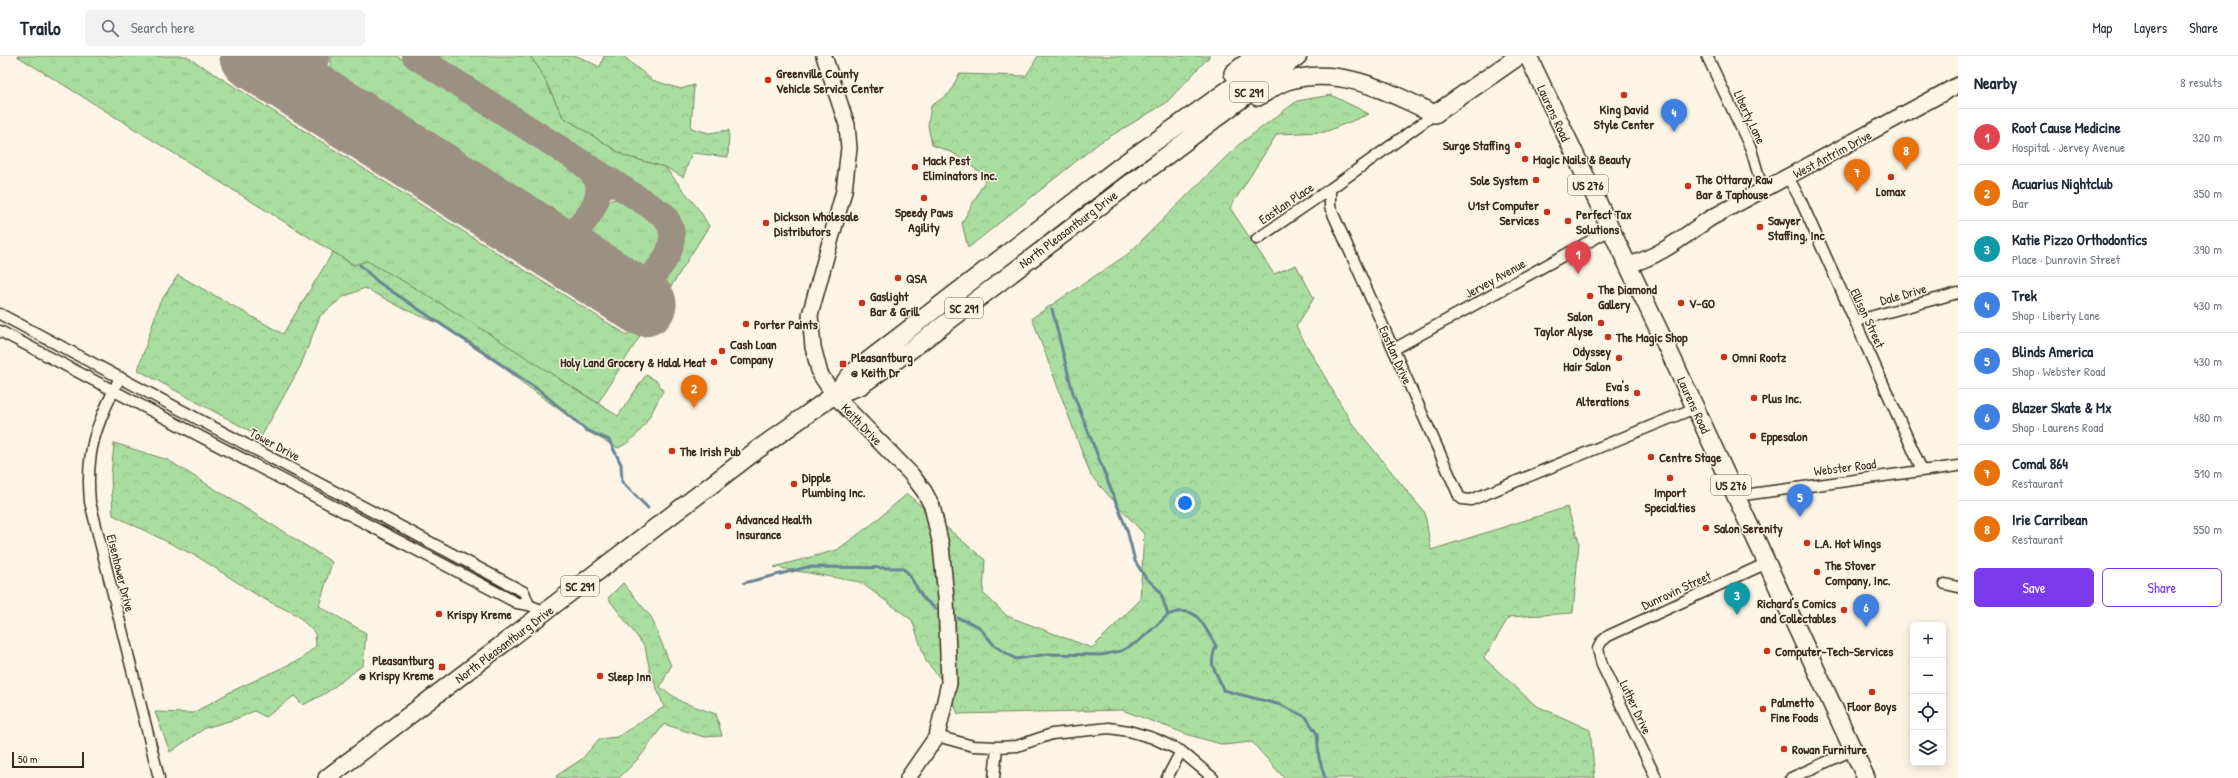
<!DOCTYPE html>
<html lang="en">
<head>
<meta charset="utf-8">
<style>
	body { margin:0; font-family:"Patrick Hand",sans-serif; background:#f2f2f3; color:#1f2937 }
	.controls { position:absolute; right:12px; bottom:12px; display:grid; overflow:hidden; border-radius:6px; box-shadow:0 2px 10px #0003 }
	.controls button { width:36px; height:36px; display:grid; place-items:center; padding:0; border:0; border-bottom:1px solid #e0e1e3; background:#fff; color:#1f2937; font:20px sans-serif }
	.scale { position:absolute; left:12px; bottom:10px; width:72px; box-sizing:border-box; padding-left:4px; border:2px solid #3b2a1e; border-top:0; font-size:11px; line-height:14px; white-space:nowrap; color:#3b2a1e; -webkit-text-stroke:3px #fcf5e5; paint-order:stroke }
	.you { position:absolute; left:1185px; top:447px; width:14px; height:14px; margin:-10px; border:3px solid #fff; border-radius:50%; background:#1a73e8; box-shadow:0 0 0 6px #1a73e833 }
	.badge { display:grid; place-items:center; width:26px; height:26px; border-radius:50%; background:#7c3aed; color:#fff; font-size:13px; font-weight:700 }
	.pin { position:absolute; translate:-50% -33px; filter:drop-shadow(0 1px 2px #0008) }
	.pin::after { content:''; position:absolute; top:21px; width:14px; height:12px; background:inherit; clip-path:polygon(0 0,100% 0,50% 100%) }
	.list { margin:0; padding:0; list-style:none }
	h2 { display:flex; justify-content:space-between; align-items:center; height:52px; margin:0; padding:0 16px; font-size:17px }
	h2 small { font-size:13px; font-weight:400; color:#747a83 }
	.list li { display:grid; grid-template-columns:26px 1fr auto; gap:12px; align-items:center; box-sizing:border-box; height:56px; padding:0 16px; border-top:1px solid #e0e1e3 }
	.list b { display:block; font-size:15px; white-space:nowrap }
	.list p { margin:0; font-size:13px; white-space:nowrap; color:#747a83 }
	.list em { font-size:13px; font-style:normal; color:#747a83 }
	.actions { display:flex; gap:8px; padding:12px 16px }
	.actions a { flex:1; padding:9px 0; border:1px solid #7c3aed; border-radius:6px; text-align:center; font-size:14px; color:#7c3aed }
	.actions .main { background:#7c3aed; color:#fff }
	.icon { flex:none; width:22px; height:22px; fill:none; stroke:currentColor; stroke-width:2; stroke-linecap:round; stroke-linejoin:round }
	.map { position:relative; flex:none; width:1958px; height:722px; overflow:hidden }
	header { display:flex; align-items:center; gap:24px; box-sizing:border-box; height:56px; padding:0 20px; background:#fff; border-bottom:1px solid #e0e1e3 }
	header strong { font-size:19px }
	nav { display:flex; gap:22px; margin-inline-start:auto; font-size:14px }
	.search { width:280px; height:36px; background:#f2f2f3; display:flex; align-items:center; gap:10px; box-sizing:border-box; padding:0 14px; border-radius:6px; color:#747a83; font-size:15px }
	main { display:flex }
	aside { flex:1; background:#fff }
	.map>svg:first-child { display:block }
	.grass { fill:url(#grass-tufts); stroke:#72845f }
	.forest { fill:url(#forest-crowns); stroke:#72845f }
	.lines { fill:none; stroke-linecap:round; stroke-linejoin:round }
	.stream { stroke:#688495; stroke-width:3 }
	.taxiway { stroke:#9c9082; stroke-width:26 }
	.runway { stroke:#9c9082; stroke-width:65 }
	.street-casing { stroke:#3b2a1e; stroke-width:13 }
	.secondary-casing { stroke:#3b2a1e; stroke-width:18 }
	.primary-casing { stroke:#3b2a1e; stroke-width:20 }
	.street { stroke:#fcf5e5; stroke-width:10 }
	.secondary { stroke:#fcf5e5; stroke-width:15 }
	.primary { stroke:#fcf5e5; stroke-width:17 }
	.poi-dot { fill:#c8321e; stroke:#fcf5e5; stroke-width:1.5 }
	.labels { text-anchor:middle; dominant-baseline:central; stroke-width:3; stroke-linejoin:round; paint-order:stroke }
	.shield { fill:#fcf5e5; stroke:#75675a; stroke-width:1 }
	.shield-label { font-size:12px; font-weight:bold; fill:#3b2a1e }
	.poi-label { font-size:13px; font-weight:bold; fill:#3b2a1e; stroke:#fcf5e5; text-anchor:start }
	.street-label { font-size:13px; fill:#3b2a1e; stroke:#fcf5e5 }
</style>
</head>
<body>
<header>
<strong>Trailo</strong>
<div class="search"><svg class="icon" aria-label="search" viewBox="0 0 24 24"><circle cx="10" cy="10" r="6"/><path d="M15 15l6 6"/></svg>Search here</div>
<nav><a>Map</a><a>Layers</a><a>Share</a></nav>
</header>
<main>
<div class="map">
<svg width="1958" height="722" viewBox="0 0 1958 722">
	<defs>
		<pattern id="grass-tufts" width="24" height="20" patternUnits="userSpaceOnUse"><rect width="24" height="20" fill="#aadea0"/><path d="M3 7l-1-3M5 7V3M7 7l1-3M15 17l-1-3M17 17v-4M19 17l1-3" fill="none" stroke="#93bf89"/></pattern>
		<pattern id="forest-crowns" width="20" height="18" patternUnits="userSpaceOnUse"><rect width="20" height="18" fill="#aadea0"/><path d="M2 6a3 3 0 1 1 6 0M12 15a3 3 0 1 1 6 0" fill="none" stroke="#93bf89"/></pattern>
	</defs>
	<rect width="100%" height="100%" fill="#fcf5e5"/>
	<filter id="ink" filterUnits="userSpaceOnUse"><feTurbulence type="fractalNoise" baseFrequency=".025" numOctaves="2"/><feDisplacementMap in="SourceGraphic" scale="8" xChannelSelector="R" yChannelSelector="G"/><feConvolveMatrix kernelMatrix="1 2 1 2 8 2 1 2 1" color-interpolation-filters="sRGB"/></filter>
	<g filter="url(#ink)">
		<path class="grass" d="M17,0H186L627,279L679,193C682,177 680,168 672,154L429,0H530L540,14L563,61L625,100L665,111L700,155L709,170L598,347C521,300 447,248 367,206L354,209Z
			M331,0H397L580,116C597,132 585,151 572,165L331,14Z
			M620,143C656,160 678,175 646,212L589,176C593,162 601,154 611,144Z"/>
		<path class="forest" d="M530,0H577L600,11L604,0H623L652,24L681,33L694,29L691,72L709,77L729,74L728,101L692,97L683,121L665,111L625,100L563,61L540,14Z
			M1038,0H1210L1166,47L1099,87L968,192L962,167L987,121L953,97L932,89L928,70L931,50L950,37L959,18L1026,20Z
			M1331,39L1369,58L1325,76L1277,78L1230,152L1274,218L1296,209L1314,242L1296,271L1351,366L1425,457L1431,494L1567,451L1579,486L1573,557L1509,561L1484,602L1535,649L1590,674L1595,722H1284L1252,686L1224,689L1189,679L1122,654L958,658L948,632L926,605L912,564L860,526L774,511L837,494L872,468L907,438L985,504L983,537L1007,560L1092,592L1140,544L1144,478L1091,420L1032,262L1128,198L1237,90L1297,45Z
			M333,196L353,209L367,205C454,252 534,308 618,360L646,319L657,325L663,335C650,358 643,381 618,392L594,379L512,319L487,296L440,268L406,254L365,232L343,241L320,260L300,311L261,381L138,314L159,248L178,219L283,278Z
			M114,387L168,404L332,506L319,550L366,577L363,609L326,637L303,649L294,640L266,661L254,655L236,663L205,672L170,696L155,656L193,657L230,636L301,603L316,590L315,577L297,559L260,541L198,501L113,459L111,421Z
			M623,527L651,561L671,610L660,631L682,646L716,658L722,680L704,681L664,668L640,701L619,722H557L556,720L582,703L599,683L617,681L664,651L650,615L645,591L608,542Z"/>
		<g class="lines">
			<path class="stream" d="M360,209L378,226L539,334L586,374L609,384L621,408L622,426L648,452
				M1052,253L1073,337L1127,474L1135,505L1145,521L1160,535L1168,559C1198,547 1202,568 1216,590C1207,614 1217,612 1223,634L1281,649L1306,661L1317,678L1319,702L1325,722
				M744,527L808,511L902,512L908,517L923,542L936,553
				M958,562L978,570L995,590L1016,603L1048,598L1101,599L1121,595L1139,585L1168,559"/>
			<path class="taxiway" d="M317,0C310,18 310,31 324,45
				M415,0L664,159C669,166 673,173 672,182C671,200 652,226 634,231C627,233 620,230 613,228
				M271,12C290,20 304,16 317,0
				M535,179C542,181 549,185 556,184C577,181 602,148 598,128C596,119 589,113 583,108"/>
			<path class="runway" d="M252,0L644,248"/>
			<g class="street-casing">
				<path id="street" d="M1707,0L1751,93L1763,135
					M1435,58L1330,133V151L1459,440L1462,443L1471,444L1695,352
					M1788,121L1800,143L1922,414
					M1257,183L1330,133
					M0,258L524,536L529,549
					M1855,265L1958,237
					M0,275L517,547L529,549L546,556
					M1394,293L1610,174
					M120,321C97,369 85,392 90,446L159,722
					M1736,440L1958,410
					M1945,528L1958,531
					M937,680L973,690L997,691L1017,690L1052,678L1109,672L1129,675L1153,682L1181,695L1213,722
					M994,722L997,691
					M1167,722L1181,695
					M1656,722L1602,609L1598,593L1601,586L1608,580L1767,507
					M1791,722L1853,694"/>
			</g>
			<g class="secondary-casing">
				<path id="secondary" d="M824,0L847,69L849,92L844,135L810,259L813,291L820,318L834,339L911,418L924,435L932,450L941,489L946,542L949,627L937,680L908,722
					M1628,209C1659,201 1683,181 1709,163L1958,29"/>
			</g>
			<g class="primary-casing">
				<path id="primary" d="M1528,0L1675,308L1866,722
					M1233,17L1255,0
					M1258,41C1267,36 1277,28 1287,25C1340,9 1389,36 1435,58L1519,0
					M834,339L860,330L913,292L1298,0
					M327,722L757,394L834,339L852,317L1122,109L1276,0"/>
			</g>
			<use href="#street" class="street"/>
			<use href="#secondary" class="secondary"/>
			<use href="#primary" class="primary"/>
		</g>
	</g>
	<g class="poi-dot">
		<circle cx="768" cy="24" r="4"/>
		<circle cx="1624" cy="39" r="4"/>
		<circle cx="1518" cy="89" r="4"/>
		<circle cx="1525" cy="103" r="4"/>
		<circle cx="915" cy="111" r="4"/>
		<circle cx="1891" cy="121" r="4"/>
		<circle cx="1536" cy="124" r="4"/>
		<circle cx="1688" cy="130" r="4"/>
		<circle cx="924" cy="142" r="4"/>
		<circle cx="1547" cy="156" r="4"/>
		<circle cx="1568" cy="165" r="4"/>
		<circle cx="766" cy="167" r="4"/>
		<circle cx="1760" cy="171" r="4"/>
		<circle cx="898" cy="222" r="4"/>
		<circle cx="1590" cy="240" r="4"/>
		<circle cx="862" cy="247" r="4"/>
		<circle cx="1681" cy="247" r="4"/>
		<circle cx="1601" cy="267" r="4"/>
		<circle cx="746" cy="268" r="4"/>
		<circle cx="1608" cy="281" r="4"/>
		<circle cx="722" cy="295" r="4"/>
		<circle cx="1724" cy="301" r="4"/>
		<circle cx="1619" cy="302" r="4"/>
		<circle cx="714" cy="306" r="4"/>
		<rect x="839" y="304" width="8" height="8" rx="2"/>
		<circle cx="1637" cy="337" r="4"/>
		<circle cx="1754" cy="342" r="4"/>
		<circle cx="1753" cy="380" r="4"/>
		<circle cx="672" cy="395" r="4"/>
		<circle cx="1651" cy="401" r="4"/>
		<circle cx="1670" cy="422" r="4"/>
		<circle cx="794" cy="428" r="4"/>
		<circle cx="728" cy="470" r="4"/>
		<circle cx="1706" cy="472" r="4"/>
		<circle cx="1807" cy="487" r="4"/>
		<circle cx="1817" cy="516" r="4"/>
		<circle cx="1844" cy="554" r="4"/>
		<circle cx="439" cy="558" r="4"/>
		<circle cx="1767" cy="595" r="4"/>
		<rect x="438" y="607" width="8" height="8" rx="2"/>
		<circle cx="600" cy="620" r="4"/>
		<circle cx="1872" cy="636" r="4"/>
		<circle cx="1763" cy="653" r="4"/>
		<circle cx="1784" cy="693" r="4"/>
	</g>
	<g class="labels">
		<g class="shield">
			<rect x="1230" y="26" width="38" height="20" rx="3"/>
			<rect x="1568" y="119" width="40" height="20" rx="3"/>
			<rect x="945" y="242" width="38" height="20" rx="3"/>
			<rect x="1711" y="419" width="40" height="20" rx="3"/>
			<rect x="561" y="520" width="38" height="20" rx="3"/>
		</g>
		<g class="shield-label">
			<text x="1249" y="36">SC 291</text>
			<text x="1588" y="129">US 276</text>
			<text x="964" y="252">SC 291</text>
			<text x="1731" y="429">US 276</text>
			<text x="580" y="530">SC 291</text>
		</g>
		<g class="poi-label">
			<text x="776" y="17">Greenville County<tspan x="776" dy="15">Vehicle Service Center</tspan></text>
			<text x="1624" y="53" text-anchor="middle">King David<tspan x="1624" dy="15">Style Center</tspan></text>
			<text x="1510" y="89" text-anchor="end">Surge Staffing</text>
			<text x="1533" y="103">Magic Nails &amp; Beauty</text>
			<text x="923" y="104">Mack Pest<tspan x="923" dy="15">Eliminators Inc.</tspan></text>
			<text x="1696" y="123">The Ottaray Raw<tspan x="1696" dy="15">Bar &amp; Taphouse</tspan></text>
			<text x="1528" y="124" text-anchor="end">Sole System</text>
			<text x="1891" y="135" text-anchor="middle">Lomax</text>
			<text x="1539" y="149" text-anchor="end">U1st Computer<tspan x="1539" dy="15">Services</tspan></text>
			<text x="924" y="156" text-anchor="middle">Speedy Paws<tspan x="924" dy="15">Agility</tspan></text>
			<text x="1576" y="158">Perfect Tax<tspan x="1576" dy="15">Solutions</tspan></text>
			<text x="774" y="160">Dickson Wholesale<tspan x="774" dy="15">Distributors</tspan></text>
			<text x="1768" y="164">Sawyer<tspan x="1768" dy="15">Staffing, Inc</tspan></text>
			<text x="906" y="222">QSA</text>
			<text x="1598" y="233">The Diamond<tspan x="1598" dy="15">Gallery</tspan></text>
			<text x="870" y="240">Gaslight<tspan x="870" dy="15">Bar &amp; Grill</tspan></text>
			<text x="1689" y="247">V-GO</text>
			<text x="1593" y="260" text-anchor="end">Salon<tspan x="1593" dy="15">Taylor Alyse</tspan></text>
			<text x="754" y="268">Porter Paints</text>
			<text x="1616" y="281">The Magic Shop</text>
			<text x="730" y="288">Cash Loan<tspan x="730" dy="15">Company</tspan></text>
			<text x="1611" y="295" text-anchor="end">Odyssey<tspan x="1611" dy="15">Hair Salon</tspan></text>
			<text x="851" y="301">Pleasantburg<tspan x="851" dy="15">@ Keith Dr</tspan></text>
			<text x="1732" y="301">Omni Rootz</text>
			<text x="706" y="306" text-anchor="end">Holy Land Grocery &amp; Halal Meat</text>
			<text x="1629" y="330" text-anchor="end">Eva's<tspan x="1629" dy="15">Alterations</tspan></text>
			<text x="1762" y="342">Plus Inc.</text>
			<text x="1761" y="380">Eppesalon</text>
			<text x="680" y="395">The Irish Pub</text>
			<text x="1659" y="401">Centre Stage</text>
			<text x="802" y="421">Dipple<tspan x="802" dy="15">Plumbing Inc.</tspan></text>
			<text x="1670" y="436" text-anchor="middle">Import<tspan x="1670" dy="15">Specialties</tspan></text>
			<text x="736" y="463">Advanced Health<tspan x="736" dy="15">Insurance</tspan></text>
			<text x="1714" y="472">Salon Serenity</text>
			<text x="1815" y="487">L.A. Hot Wings</text>
			<text x="1825" y="509">The Stover<tspan x="1825" dy="15">Company, Inc.</tspan></text>
			<text x="1836" y="547" text-anchor="end">Richard's Comics<tspan x="1836" dy="15">and Collectables</tspan></text>
			<text x="447" y="558">Krispy Kreme</text>
			<text x="1775" y="595">Computer-Tech-Services</text>
			<text x="434" y="604" text-anchor="end">Pleasantburg<tspan x="434" dy="15">@ Krispy Kreme</tspan></text>
			<text x="608" y="620">Sleep Inn</text>
			<text x="1771" y="646">Palmetto<tspan x="1771" dy="15">Fine Foods</tspan></text>
			<text x="1872" y="650" text-anchor="middle">Floor Boys</text>
			<text x="1792" y="693">Rowan Furniture</text>
		</g>
		<g class="street-label">
			<text transform="translate(1554 57) rotate(65)">Laurens Road</text>
			<text transform="translate(1750 61) rotate(65)">Liberty Lane</text>
			<text transform="translate(1832 98) rotate(-28)">West Antrim Drive</text>
			<text transform="translate(1286 147) rotate(-34)">Eastlan Place</text>
			<text transform="translate(1068 173) rotate(-37)">North Pleasantburg Drive</text>
			<text transform="translate(1495 222) rotate(-29)">Jervey Avenue</text>
			<text transform="translate(1903 238) rotate(-16)">Dale Drive</text>
			<text transform="translate(1868 262) rotate(65)">Ellison Street</text>
			<text transform="translate(1396 299) rotate(66)">Eastlan Drive</text>
			<text transform="translate(1694 349) rotate(65)">Laurens Road</text>
			<text transform="translate(862 368) rotate(46)">Keith Drive</text>
			<text transform="translate(275 388) rotate(28)">Tower Drive</text>
			<text transform="translate(1845 411) rotate(-7)">Webster Road</text>
			<text transform="translate(121 517) rotate(76)">Eisenhower Drive</text>
			<text transform="translate(1676 534) rotate(-25)">Dunrovin Street</text>
			<text transform="translate(504 588) rotate(-37)">North Pleasantburg Drive</text>
			<text transform="translate(1636 651) rotate(65)">Luther Drive</text>
		</g>
	</g>
</svg>
<div class="controls">
<button>+</button>
<button>−</button>
<button><svg class="icon" aria-label="locate" viewBox="0 0 24 24"><circle cx="12" cy="12" r="6"/><path d="M12 2v4M12 18v4M2 12h4M18 12h4"/></svg></button>
<button><svg class="icon" aria-label="layers" viewBox="0 0 24 24"><path d="M12 4l9 5-9 5-9-5zM3 14l9 5 9-5"/></svg></button>
</div>
<div class="scale">50 m</div>
<div class="you"></div>
<div class="pin badge" style="left:1578px;top:218px;background:#e0444e">1</div>
<div class="pin badge" style="left:694px;top:352px;background:#e8710a">2</div>
<div class="pin badge" style="left:1737px;top:559px;background:#0f9aa8">3</div>
<div class="pin badge" style="left:1674px;top:76px;background:#3f7fe0">4</div>
<div class="pin badge" style="left:1800px;top:461px;background:#3f7fe0">5</div>
<div class="pin badge" style="left:1866px;top:571px;background:#3f7fe0">6</div>
<div class="pin badge" style="left:1857px;top:136px;background:#e8710a">7</div>
<div class="pin badge" style="left:1906px;top:114px;background:#e8710a">8</div>
</div>
<aside>
<h2>Nearby<small>8 results</small></h2>
<ul class="list">
<li><span class="badge" style="background:#e0444e">1</span><div><b>Root Cause Medicine</b><p>Hospital · Jervey Avenue</p></div><em>320 m</em></li>
<li><span class="badge" style="background:#e8710a">2</span><div><b>Acuarius Nightclub</b><p>Bar</p></div><em>350 m</em></li>
<li><span class="badge" style="background:#0f9aa8">3</span><div><b>Katie Pizzo Orthodontics</b><p>Place · Dunrovin Street</p></div><em>390 m</em></li>
<li><span class="badge" style="background:#3f7fe0">4</span><div><b>Trek</b><p>Shop · Liberty Lane</p></div><em>430 m</em></li>
<li><span class="badge" style="background:#3f7fe0">5</span><div><b>Blinds America</b><p>Shop · Webster Road</p></div><em>430 m</em></li>
<li><span class="badge" style="background:#3f7fe0">6</span><div><b>Blazer Skate &amp; Mx</b><p>Shop · Laurens Road</p></div><em>480 m</em></li>
<li><span class="badge" style="background:#e8710a">7</span><div><b>Comal 864</b><p>Restaurant</p></div><em>510 m</em></li>
<li><span class="badge" style="background:#e8710a">8</span><div><b>Irie Carribean</b><p>Restaurant</p></div><em>550 m</em></li>
</ul>
<div class="actions"><a class="main">Save</a><a>Share</a></div>
</aside>
</main>
</body>
</html>
